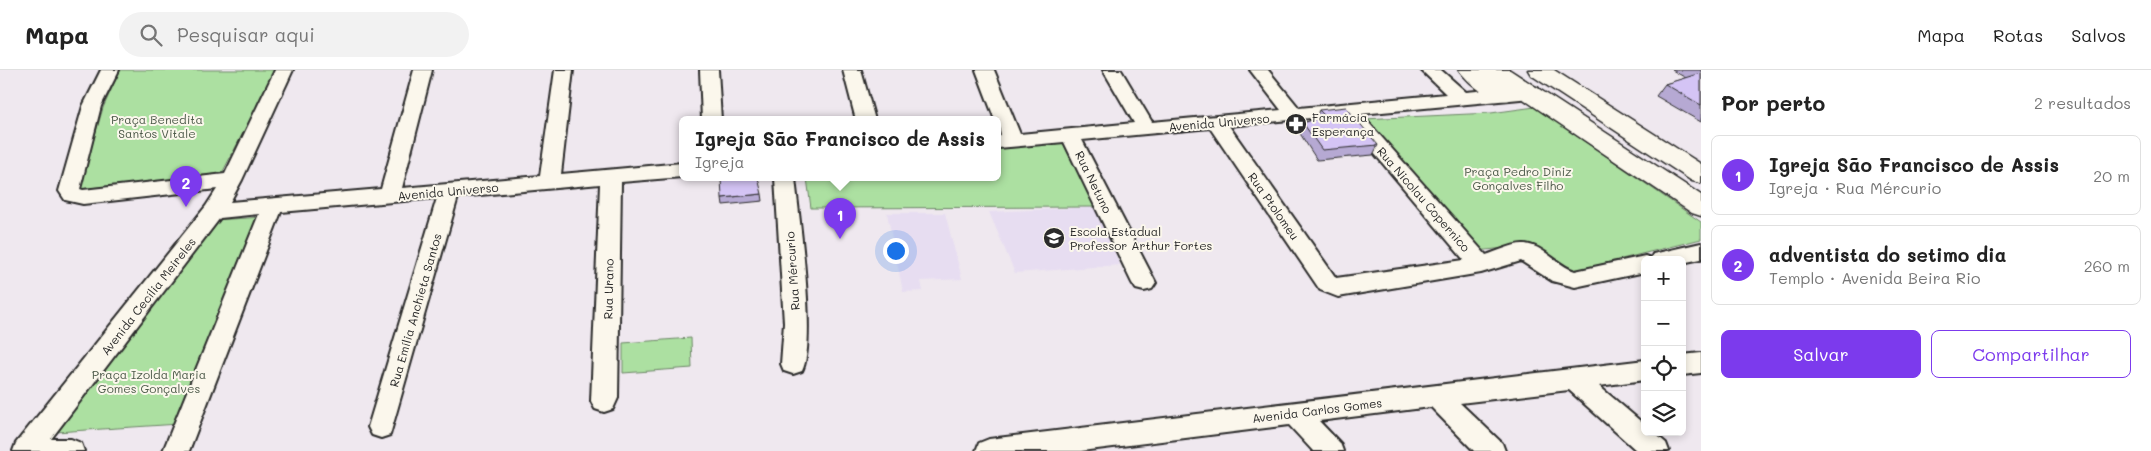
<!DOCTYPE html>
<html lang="pt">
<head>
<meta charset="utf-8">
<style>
	body { margin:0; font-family:Mali,sans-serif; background:#f2f2f2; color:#222 }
	.controls { position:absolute; right:15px; bottom:15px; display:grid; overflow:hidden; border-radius:8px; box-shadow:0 2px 8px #0003 }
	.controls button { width:45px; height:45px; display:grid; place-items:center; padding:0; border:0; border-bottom:1px solid #e0e0e0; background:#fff; color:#222; font:25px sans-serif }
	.you { position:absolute; left:895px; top:180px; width:18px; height:18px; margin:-12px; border:4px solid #fff; border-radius:50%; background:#1a73e8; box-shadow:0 0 0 8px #1a73e833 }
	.badge { display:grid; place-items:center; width:32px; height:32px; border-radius:50%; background:#7c3aed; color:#fff; font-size:16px; font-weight:700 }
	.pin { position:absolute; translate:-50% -41px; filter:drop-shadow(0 1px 2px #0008) }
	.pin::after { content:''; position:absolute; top:26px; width:18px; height:15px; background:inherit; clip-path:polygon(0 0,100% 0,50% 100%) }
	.popup { position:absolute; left:679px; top:46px; width:322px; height:65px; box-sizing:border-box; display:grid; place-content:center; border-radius:8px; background:#fff; filter:drop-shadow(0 1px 4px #0005); font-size:16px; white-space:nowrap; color:#767676 }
	.popup b { font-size:19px; color:#222 }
	.popup::after { content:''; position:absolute; left:50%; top:100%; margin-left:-10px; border:10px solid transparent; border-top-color:#fff }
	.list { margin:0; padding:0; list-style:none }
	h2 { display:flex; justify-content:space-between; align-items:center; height:65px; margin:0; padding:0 20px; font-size:21px }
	h2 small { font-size:16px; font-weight:400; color:#767676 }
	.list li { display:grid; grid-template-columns:32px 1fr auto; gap:15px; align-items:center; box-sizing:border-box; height:80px; margin:0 10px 10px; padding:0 10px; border:1px solid #e0e0e0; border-radius:8px }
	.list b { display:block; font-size:19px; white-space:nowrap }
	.list p { margin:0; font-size:16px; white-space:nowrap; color:#767676 }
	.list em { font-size:16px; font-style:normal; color:#767676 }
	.actions { display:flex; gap:10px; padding:15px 20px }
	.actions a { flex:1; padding:11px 0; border:1px solid #7c3aed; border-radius:8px; text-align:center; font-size:18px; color:#7c3aed }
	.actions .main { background:#7c3aed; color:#fff }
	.icon { flex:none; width:28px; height:28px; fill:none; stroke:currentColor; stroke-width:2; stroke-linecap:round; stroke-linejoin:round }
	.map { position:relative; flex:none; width:1701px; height:381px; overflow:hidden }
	header { display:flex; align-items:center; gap:30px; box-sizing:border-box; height:70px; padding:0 25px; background:#fff; border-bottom:1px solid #e0e0e0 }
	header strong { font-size:24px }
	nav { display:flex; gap:28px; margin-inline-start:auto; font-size:18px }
	.search { width:350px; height:45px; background:#f2f2f2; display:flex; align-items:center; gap:12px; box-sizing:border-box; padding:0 18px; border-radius:28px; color:#767676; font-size:19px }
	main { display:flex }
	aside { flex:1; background:#fff }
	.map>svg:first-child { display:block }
	.built { fill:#e7ddf1 }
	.green { fill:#ace0a1; stroke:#6c8666 }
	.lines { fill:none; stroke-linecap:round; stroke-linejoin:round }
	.street-casing { stroke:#2b2b2b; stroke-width:4 }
	.primary-casing { stroke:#2b2b2b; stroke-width:3 }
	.street { fill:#fbf7ec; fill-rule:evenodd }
	.primary { fill:#fbf7ec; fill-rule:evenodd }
	.wall { fill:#b6a9d3; stroke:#2b2b2b }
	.building { fill:#d4c4f5; stroke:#2b2b2b }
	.labels { text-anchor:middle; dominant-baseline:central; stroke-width:4; stroke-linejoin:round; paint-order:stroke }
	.poi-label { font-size:12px; fill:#2b2b2b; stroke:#fbf7ec; text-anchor:start }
	.park-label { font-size:12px; fill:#4b5848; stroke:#fbf7ec }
	.street-label { font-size:12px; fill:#2b2b2b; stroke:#fbf7ec }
</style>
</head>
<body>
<header>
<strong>Mapa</strong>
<div class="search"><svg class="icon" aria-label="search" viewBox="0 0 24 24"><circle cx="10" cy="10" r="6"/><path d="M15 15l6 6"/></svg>Pesquisar aqui</div>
<nav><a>Mapa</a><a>Rotas</a><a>Salvos</a></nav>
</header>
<main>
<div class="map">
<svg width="1701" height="381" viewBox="0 0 1701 381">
	<rect width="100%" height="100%" fill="#efe8ef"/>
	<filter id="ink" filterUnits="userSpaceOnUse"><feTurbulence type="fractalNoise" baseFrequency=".02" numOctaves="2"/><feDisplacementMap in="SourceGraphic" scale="10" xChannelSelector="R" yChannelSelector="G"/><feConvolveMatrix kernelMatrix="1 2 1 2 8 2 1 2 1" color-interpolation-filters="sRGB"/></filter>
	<g filter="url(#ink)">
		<path class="built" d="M1095,137L1120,195L1015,203L989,142Z
			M887,143H945L962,209L921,211L923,221L903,222Z"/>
		<path class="green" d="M120,0H276L221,105L79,119L103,38Z
			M1535,37L1701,152V169L1570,202L1532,175L1477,181L1363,49L1491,43Z
			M1063,73L1095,137L811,138L807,108H998V79Z
			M264,147L179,354L56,362L214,150Z
			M691,268L692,298L623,303V273Z"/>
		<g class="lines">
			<g class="street-casing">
				<path id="street" d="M101,0H119L101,36L80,119L83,120L225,104L275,0H293L242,110L230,132L381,119L414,0H432L402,118L540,106L555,0H573L561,104L682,93V107L621,112L618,328L613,339L604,342L595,339L591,331L600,114L458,127L390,365L381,368L372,365L368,357L437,128L281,142L189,381H163L259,144L220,148L51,369H71L81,373L84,381H13L16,373L206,136L217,119L83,134L65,130L59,121L83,36Z
					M700,0H718L721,50H702Z
					M843,0H861L875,50H856Z
					M976,0H994L1020,64L1134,53L1103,0H1121L1152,52L1281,40L1250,0H1268L1299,38L1446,24L1421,0H1441L1466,22L1531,16L1538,18L1540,22L1538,26L1531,28L1361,44L1486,185C1496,182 1512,174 1523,174C1543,174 1557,196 1575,201L1645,186L1651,188L1653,184L1701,173V189L1682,193V190H1645V202L1575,217L1552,211L1521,191L1481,203L1338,227L1320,220L1210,58L1082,70L1156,213L1152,219L1144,221L1136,219L1132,213L1064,72L998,78V66L1001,65L998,50H995ZM1342,45L1464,190L1336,208L1229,56Z
					M775,108H795C799,147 817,272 802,301L793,304L784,301L781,294L784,253Z
					M1701,283V303L1682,305V285Z
					M1645,290V310L1599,316L1645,355V362H1653L1666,373L1669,381H1637L1569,320L1460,333L1502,373L1505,381H1474L1431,337L1319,351L1340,373L1343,381H1313L1289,355L1081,381H976L979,373L989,369Z"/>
			</g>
			<g class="primary-casing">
				<path id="primary" d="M1459,0H1510L1701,125V146L1692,143L1510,20L1513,25L1510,30C1493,34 1469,14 1459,0Z
					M1528,0H1554L1701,94V113L1692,111L1531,5Z"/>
			</g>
			<use href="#street" class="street"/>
			<use href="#primary" class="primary"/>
		</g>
		<path class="wall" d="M1672,0H1701V52L1656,26L1665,14L1686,8Z
			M1319,40L1378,75L1373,85L1317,90L1299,62L1303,53L1315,49Z
			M762,124L763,131L723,135L722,128Z"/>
		<path class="building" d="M1701,3V35L1665,14Z
			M1346,37L1378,75L1322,80L1303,53L1325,46L1319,40Z
			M721,108H758L762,124L722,128Z"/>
	</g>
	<defs>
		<g id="pharmacy-disc" transform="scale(1.125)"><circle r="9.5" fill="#2b2b2b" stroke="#fbf7ec"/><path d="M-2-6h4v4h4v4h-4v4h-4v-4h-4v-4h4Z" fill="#fff"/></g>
		<g id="school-disc" transform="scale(1.125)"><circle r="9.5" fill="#2b2b2b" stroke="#fbf7ec"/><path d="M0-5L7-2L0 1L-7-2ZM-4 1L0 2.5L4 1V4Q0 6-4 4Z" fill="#fff"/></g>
	</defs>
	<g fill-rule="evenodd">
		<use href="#pharmacy-disc" x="1296" y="54"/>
		<use href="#school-disc" x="1054" y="168"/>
	</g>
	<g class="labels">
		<g class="poi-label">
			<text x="1312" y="47">Farmácia<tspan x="1312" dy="14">Esperança</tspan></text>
			<text x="1070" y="161">Escola Estadual<tspan x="1070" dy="14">Professor Arthur Fortes</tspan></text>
		</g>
		<g class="park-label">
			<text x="157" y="49">Praça Benedita<tspan x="157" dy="14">Santos Vitale</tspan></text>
			<text x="1518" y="101">Praça Pedro Diniz<tspan x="1518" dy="14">Gonçalves Filho</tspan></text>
			<text x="149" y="304">Praça Izolda Maria<tspan x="149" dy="14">Gomes Gonçalves</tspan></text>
		</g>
		<g class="street-label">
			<text transform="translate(1219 52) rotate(-5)">Avenida Universo</text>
			<text transform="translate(1094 112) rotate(64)">Rua Netuno</text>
			<text transform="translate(448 121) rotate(-5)">Avenida Universo</text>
			<text transform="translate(1424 129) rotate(49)">Rua Nicolau Copernico</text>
			<text transform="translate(1274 136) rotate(55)">Rua Ptolomeu</text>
			<text transform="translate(792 201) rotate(-94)">Rua Mércurio</text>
			<text transform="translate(608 219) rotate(-89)">Rua Urano</text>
			<text transform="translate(148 226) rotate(-52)">Avenida Cecília Meireles</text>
			<text transform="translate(415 240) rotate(-74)">Rua Emília Anchieta Santos</text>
			<text transform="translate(1317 340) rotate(-7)">Avenida Carlos Gomes</text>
		</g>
	</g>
</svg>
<div class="controls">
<button>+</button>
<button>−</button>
<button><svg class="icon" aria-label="locate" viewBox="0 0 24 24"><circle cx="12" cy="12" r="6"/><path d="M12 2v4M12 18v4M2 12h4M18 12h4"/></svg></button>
<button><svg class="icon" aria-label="layers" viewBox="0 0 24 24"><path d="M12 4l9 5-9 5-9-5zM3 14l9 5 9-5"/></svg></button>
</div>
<div class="you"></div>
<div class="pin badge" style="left:840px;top:169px">1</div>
<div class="popup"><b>Igreja São Francisco de Assis</b>Igreja</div>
<div class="pin badge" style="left:186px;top:137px">2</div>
</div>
<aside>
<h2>Por perto<small>2 resultados</small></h2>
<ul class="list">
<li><span class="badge">1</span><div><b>Igreja São Francisco de Assis</b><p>Igreja · Rua Mércurio</p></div><em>20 m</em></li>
<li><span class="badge">2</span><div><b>adventista do setimo dia</b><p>Templo · Avenida Beira Rio</p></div><em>260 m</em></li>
</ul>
<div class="actions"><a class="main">Salvar</a><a>Compartilhar</a></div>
</aside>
</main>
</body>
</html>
